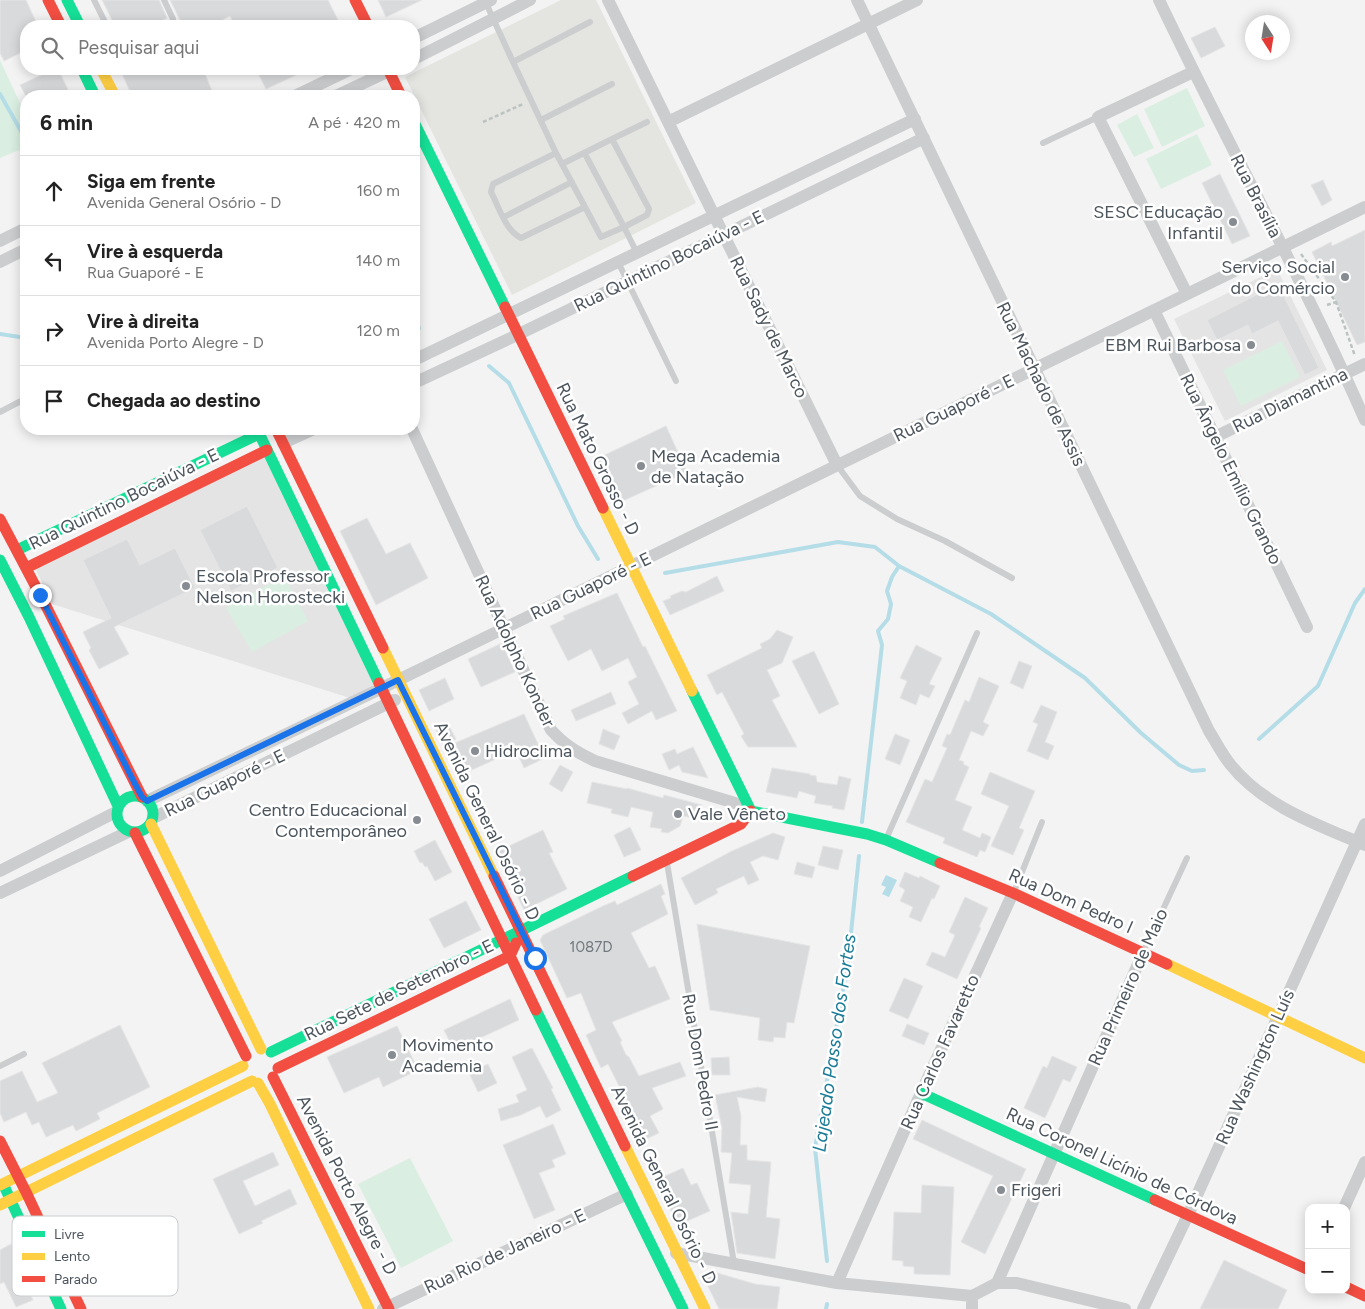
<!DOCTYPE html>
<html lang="pt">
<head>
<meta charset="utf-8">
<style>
	body { margin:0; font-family:Figtree,sans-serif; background:#f2f2f2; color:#222 }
	.controls { position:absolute; right:15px; bottom:15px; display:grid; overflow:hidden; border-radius:10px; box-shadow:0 2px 12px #0003 }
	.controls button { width:45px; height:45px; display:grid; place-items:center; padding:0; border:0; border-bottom:1px solid #e0e0e0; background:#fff; color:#222; font:25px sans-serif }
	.compass { position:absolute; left:1245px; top:15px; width:45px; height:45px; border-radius:50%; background:#fff; box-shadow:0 2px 12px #0003; rotate:168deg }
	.stop { position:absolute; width:15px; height:15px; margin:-11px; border:4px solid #1a73e8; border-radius:50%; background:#fff }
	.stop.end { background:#1a73e8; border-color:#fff; box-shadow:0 1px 5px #0008 }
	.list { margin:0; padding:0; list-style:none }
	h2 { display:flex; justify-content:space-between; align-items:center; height:65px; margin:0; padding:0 20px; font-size:21px }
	h2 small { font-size:16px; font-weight:400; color:#767676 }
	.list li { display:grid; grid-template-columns:32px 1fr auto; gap:15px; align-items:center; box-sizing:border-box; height:70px; padding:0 20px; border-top:1px solid #e0e0e0 }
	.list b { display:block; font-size:19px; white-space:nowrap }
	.list p { margin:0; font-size:16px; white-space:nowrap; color:#767676 }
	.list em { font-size:16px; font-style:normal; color:#767676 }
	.icon { flex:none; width:28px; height:28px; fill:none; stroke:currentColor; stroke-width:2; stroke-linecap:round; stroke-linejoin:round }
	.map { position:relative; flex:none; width:1365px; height:1309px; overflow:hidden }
	.search { position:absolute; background:#fff; box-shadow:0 2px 12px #0003; left:20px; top:20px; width:400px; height:55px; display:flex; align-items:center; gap:12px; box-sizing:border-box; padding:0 18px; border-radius:20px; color:#767676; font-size:19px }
	.panel { position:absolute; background:#fff; box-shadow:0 2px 12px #0003; left:20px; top:90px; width:400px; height:345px; border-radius:20px }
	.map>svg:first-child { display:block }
	.commercial { fill:#e4e4e1 }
	.education { fill:#e5e4e4 }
	.green { fill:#daefe2 }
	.water { fill:#b4dde8 }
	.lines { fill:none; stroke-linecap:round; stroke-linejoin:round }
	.stream { stroke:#b4dde8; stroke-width:4 }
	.building { fill:#d9dadc; stroke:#e5e5e5 }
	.path { stroke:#bbc4c2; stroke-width:2.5; stroke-dasharray:4 2.5; stroke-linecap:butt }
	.lane { stroke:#cbcdce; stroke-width:6 }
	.street { stroke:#cbcdce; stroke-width:12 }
	.fast { stroke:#16e098; stroke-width:11 }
	.slow { stroke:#ffcf43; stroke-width:11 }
	.jam { stroke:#f24e42; stroke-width:11 }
	.route { stroke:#1a73e8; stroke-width:6 }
	.poi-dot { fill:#868c92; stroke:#fff; stroke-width:2 }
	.labels { text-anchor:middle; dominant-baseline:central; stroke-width:5; stroke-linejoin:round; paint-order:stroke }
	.number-label { font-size:15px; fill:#71787e }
	.street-label { font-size:18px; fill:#4c555d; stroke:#fff }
	.poi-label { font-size:18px; fill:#4c555d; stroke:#fff; text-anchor:start }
	.water-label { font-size:19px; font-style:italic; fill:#1c7c98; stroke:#fff }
	.key { fill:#fff; stroke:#c9ccce; stroke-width:1 }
	.key-label { font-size:14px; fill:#4c555d }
</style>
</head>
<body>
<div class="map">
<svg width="1365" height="1309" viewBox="0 0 1365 1309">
	<rect width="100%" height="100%" fill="#f3f3f3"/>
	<path class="commercial" d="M561,0H596L696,203L512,295L405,77Z"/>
	<path class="education" d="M1277,269L1327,370L1225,421L1174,319Z
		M264,456L376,684L350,698L52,604L35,568Z"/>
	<path class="green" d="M0,60L26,116V161L19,150L0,158Z
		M1187,88L1205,126L1162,147L1144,109Z
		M1137,114L1154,148L1134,157L1117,125Z
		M1197,134L1212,165L1161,189L1146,159Z
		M1282,341L1300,377L1241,406L1223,370Z
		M284,576L308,621L252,652L226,608Z
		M410,1158L453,1241L401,1268L358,1184Z"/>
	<path class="water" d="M886,875L897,880L889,897L882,894L886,887L881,885Z"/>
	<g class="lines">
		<path class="stream" d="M0,94L26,140
			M414,324L419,328
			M0,334L26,338
			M489,366L509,383L578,526L598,559
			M665,573L838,542L875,547L899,566L991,614L1085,678L1141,733L1179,765L1192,771L1204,770
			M1259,739L1318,686L1355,603L1365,589
			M862,822L882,645L878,631L888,619L891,604L887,591L892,577L899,566
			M827,1261L815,1148L848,962L859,856
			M826,1309L827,1304"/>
	</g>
	<path class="building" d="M0,0H26L38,26H26V50L4,61L0,53Z
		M102,0H159L167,18L150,26H115Z
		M170,0H328L341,26H235L230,16L210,26H183Z
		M378,0H422L386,17Z
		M1215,27L1225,46L1201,58L1191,38Z
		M54,69H58L71,96H26L20,85Z
		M120,69H203L214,96H132Z
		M256,69H309L266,89Z
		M1220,174L1250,236L1232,244L1202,183Z
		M1323,180L1332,200L1322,206L1311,185Z
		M1365,230V342L1357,345L1312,252L1331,242L1332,246Z
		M1278,284L1319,368L1305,375L1278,321L1252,334L1248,325L1217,340L1207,320Z
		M666,426L687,472L616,504L594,460Z
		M247,506L278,568L231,591L200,530Z
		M367,518L386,554L410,543L428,578L376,605L340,531Z
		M127,539L140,565L175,548L195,588L114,627L129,654L99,669L89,650L91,648L83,632L111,618L83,560Z
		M717,576L724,591L670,615L663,601L671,598L670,596L682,591L686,592Z
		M617,593L643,647L645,646L677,711L656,720L652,711L628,724L622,713L639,704L628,682L637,677L628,658L602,671L591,649L568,661L550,626L565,619L563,616Z
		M777,630L793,637L782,663L767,670L780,696L772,700L797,747H748L741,736L744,734L722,692L717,695L707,675L762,648L760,644L770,639Z
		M502,643L515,672L481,687L468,659Z
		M916,645L942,658L929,684L935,686L929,698L920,694L916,705L900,698L907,681L900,678Z
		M814,651L839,704L819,714L792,661Z
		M1019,661L1032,666L1023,689L1010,683Z
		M979,677L999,686L983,722L989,725L983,736L971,731L959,760L964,762L963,764L969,767L955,800L972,807L962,830L980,838L982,833L991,837L985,852L980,850L977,857L943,843L945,838L906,822L925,779L932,782L947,748L942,746L947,734L950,735L965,700L969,702Z
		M445,678L454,699L429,711L419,690Z
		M611,692L616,704L576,721L571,710Z
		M1041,705L1057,712L1045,742L1054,746L1048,760L1027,751L1038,724L1033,722Z
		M524,714L538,744L541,743L547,757L524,768L516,750L463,774L450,745Z
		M448,724L456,739L444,746L436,730Z
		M603,729L620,736L614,750L599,744Z
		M895,734L910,740L900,765L885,759Z
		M693,747L698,757L708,778L682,772L679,765L669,770L662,754L675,749L677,754Z
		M560,765L573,772L562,792L549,784Z
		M772,768L810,774V775L816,776L817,782L837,785L839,776L851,779L844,810L832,808L833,806L814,803L816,796L799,791L797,798L766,792Z
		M990,772L1035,791L1019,828L1024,830L1013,855L991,846L1009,806L981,794Z
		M592,782L627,789V788L663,798L664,795L702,805L699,815L694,814L693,818L683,816L680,826L668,833L661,832L662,829L650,827L653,812L631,807L628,817L611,813L612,809L587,803Z
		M630,827L641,850L624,857L614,835Z
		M543,830L553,852L549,853L567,889L524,910L496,852Z
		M773,833L785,837L778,860L763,856L750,862L759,880L748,885L744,876L716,889L718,893L695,905L681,878L732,851Z
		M435,840L452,872L435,881L427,866L425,867L422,862L420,863L414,851Z
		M823,846L843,850L838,870L818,865Z
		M797,862L815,867L812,878L794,874Z
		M905,872L919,878L920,876L940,886L934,899L932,898L921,922L909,917L913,907L900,901L905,890L899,886Z
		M661,884L665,894L661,896L668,914L631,933L649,968L655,966L670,999L612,1022L622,1041L620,1042L626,1055L629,1057L639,1076L680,1062L686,1076L652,1088L663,1109L650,1116L659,1133L638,1143L631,1128L632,1127L622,1108L628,1104L608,1064L601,1068L586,1035L596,1030L581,993L567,998L540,940L543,935L603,906L615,901L617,905Z
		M965,897L988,908L979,927L981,928L957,979L926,965L932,952L945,957L955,935L949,932Z
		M466,901L481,930L444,948L429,919Z
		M697,924L810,946L794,1023L787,1022L785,1038L774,1037L773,1042L758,1040L760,1018L710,1010Z
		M904,978L923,986L908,1019L889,1011Z
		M510,999L519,1020L454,1050L444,1030Z
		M907,1024L929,1033L924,1045L902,1036Z
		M120,1025L150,1087L97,1113L100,1119L76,1131L73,1125L46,1137L39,1122L32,1125L26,1112L4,1122L0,1113V1081L22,1071L37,1102L58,1093L42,1063Z
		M397,1026L418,1070L383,1087L379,1077L344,1093L327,1057Z
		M532,1048L553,1088L551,1089L561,1110L546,1118L540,1106L521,1115L501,1121L498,1109L519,1102L516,1095L527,1090L512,1057Z
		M1052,1056L1077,1067L1070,1082L1063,1079L1045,1118L1024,1108L1043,1066L1047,1068Z
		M729,1057L730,1075H712L711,1058Z
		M488,1064L497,1083L478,1092L469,1073Z
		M758,1087L767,1089L765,1102L737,1097L741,1116L740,1145H747V1160L771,1162L766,1217L780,1219L775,1259L737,1253L731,1212L748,1214L751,1185L729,1183L732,1153L721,1152L722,1128L715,1095Z
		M922,1120L1026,1169L985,1254L961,1242L993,1176L913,1139Z
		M553,1124L566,1154L552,1160L555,1167L539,1173L555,1210L534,1219L503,1145Z
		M273,1152L279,1165L243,1181L255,1206L290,1189L297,1204L261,1221L263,1223L239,1234L213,1179Z
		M683,1168L691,1185L697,1183L710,1211L678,1225L656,1180Z
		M922,1185L954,1187L950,1275L914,1274V1267L903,1266V1261L892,1260L894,1212L921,1213Z
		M11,1244L25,1273L20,1274L33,1300L16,1307L4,1282L0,1284V1250Z
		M1224,1260L1287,1290L1278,1309H1200Z
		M714,1272L755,1284L780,1287L777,1309H719L702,1274Z"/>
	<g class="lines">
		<path class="path" d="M483,122L523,104
			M1301,254L1336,302L1355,356
			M1327,305L1336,302"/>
		<path class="lane" d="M94,0L107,26
			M164,0L173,19L172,24L167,26
			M486,3L513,62L590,22
			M513,62L556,153
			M541,120L612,84
			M1043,143L1098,117
			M556,153L585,207L521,238C505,230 499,207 491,192L493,184Z
			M562,164L612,139
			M585,207L601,237L624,227L585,154
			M504,217L572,182
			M637,253L624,227L647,215L649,209L612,139L647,122
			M618,262L676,381
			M0,412L19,402L26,400
			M837,465L860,496L897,519L945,541L1012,578
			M887,837L977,633
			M667,863L734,1263
			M1014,892L1042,822
			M1143,952L1187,858
			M0,1066L24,1054"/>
		<path class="street" d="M608,0L837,465
			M857,0L1209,731C1216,742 1222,754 1230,764C1263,806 1318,825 1365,845
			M1159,0C1226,141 1302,277 1365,420
			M414,38L491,0
			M414,59L530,0
			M295,96L351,69
			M336,96L393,69
			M668,122L917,0
			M0,241L26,228
			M0,262L26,249
			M1187,294L1098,117L1193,72
			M1154,310L1307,627
			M414,360L915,119
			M414,383L517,335L924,138
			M412,429L551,730C565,745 576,752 595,761L735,803L751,811
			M1215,437L1365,364
			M283,443L314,429
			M147,801L382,688L1365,207
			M153,818L395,700
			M0,871L116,812
			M0,893L128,832
			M1344,1208L1365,1162
			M676,1253L837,1283L972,1296
			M837,1283L921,1093L1013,893
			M997,1283H1017L1125,1309
			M972,1296L997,1283L1143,953
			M383,1309L627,1194
			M972,1309V1296
			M1143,1309L1188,1215L1365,824"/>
		<path class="fast" d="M67,0L80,26
			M82,69L95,96
			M414,122L505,307
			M257,429L379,683
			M17,550L259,434
			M0,560L29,617L118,806
			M692,691L751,811
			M117 814a18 18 0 1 1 36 0a18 18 0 1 1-36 0Z
			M751,811L867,834L886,840L940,863
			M536,1010L683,1309
			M271,1052L633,876
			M921,1093L1155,1200
			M5,1188L61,1309"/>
		<path class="slow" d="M101,69L115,96
			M603,508L692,691
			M383,648L494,876
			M151,824L261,1049
			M1167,964L1365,1058
			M258,1083L270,1104L369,1309
			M625,1146L705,1309
			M0,1185L243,1066
			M0,1205L252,1081"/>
		<path class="jam" d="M48,0L61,26
			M355,0L368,26
			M388,69L401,96
			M505,307L603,508
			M276,429L383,648
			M0,519L47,608L142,797
			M26,568L267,450
			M379,683L536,1010
			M135,833L246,1056
			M940,863L1013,893L1167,964
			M494,876L625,1146
			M633,876L741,824L751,811
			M278,1068L510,956L516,943
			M273,1077L389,1309
			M0,1141L26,1192L81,1309
			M1155,1200L1309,1270
			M1346,1287L1365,1296"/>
	</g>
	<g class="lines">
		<path class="route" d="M40,595L134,782L142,797L147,801L398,680L535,958"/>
	</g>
	<g class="poi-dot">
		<circle cx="1233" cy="222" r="5"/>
		<circle cx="1345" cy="277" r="5"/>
		<circle cx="1251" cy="345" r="5"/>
		<circle cx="641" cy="466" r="5"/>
		<circle cx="186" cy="586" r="5"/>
		<circle cx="475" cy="751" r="5"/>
		<circle cx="678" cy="814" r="5"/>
		<circle cx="417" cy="820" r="5"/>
		<circle cx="392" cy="1055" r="5"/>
		<circle cx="1001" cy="1190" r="5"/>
	</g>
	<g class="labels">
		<g class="number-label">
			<text x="591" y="947">1087D</text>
		</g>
		<g class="street-label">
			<text transform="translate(1256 196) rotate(63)">Rua Brasília</text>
			<text transform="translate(669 261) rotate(-26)">Rua Quintino Bocaiúva - E</text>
			<text transform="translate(769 327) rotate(64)">Rua Sady de Marco</text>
			<text transform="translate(1041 384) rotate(64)">Rua Machado de Assis</text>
			<text transform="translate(1290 400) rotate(-26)">Rua Diamantina</text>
			<text transform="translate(954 408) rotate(-26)">Rua Guaporé - E</text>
			<text transform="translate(598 459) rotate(64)">Rua Mato Grosso - D</text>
			<text transform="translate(1231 469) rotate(64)">Rua Ângelo Emílio Grando</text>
			<text transform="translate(124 499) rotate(-26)">Rua Quintino Bocaiúva - E</text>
			<text transform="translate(591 586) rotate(-26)">Rua Guaporé - E</text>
			<text transform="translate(515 651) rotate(65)">Rua Adolpho Konder</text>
			<text transform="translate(225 783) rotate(-26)">Rua Guaporé - E</text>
			<text transform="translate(487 821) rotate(64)">Avenida General Osório - D</text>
			<text transform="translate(1071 901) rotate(24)">Rua Dom Pedro I</text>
			<text transform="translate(1128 987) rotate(-66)">Rua Primeiro de Maio</text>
			<text transform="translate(399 990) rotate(-26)">Rua Sete de Setembro - E</text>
			<text transform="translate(940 1052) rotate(-66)">Rua Carlos Favaretto</text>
			<text transform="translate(700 1062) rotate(80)">Rua Dom Pedro II</text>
			<text transform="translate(1255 1067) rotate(-66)">Rua Washington Luís</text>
			<text transform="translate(1122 1166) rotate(25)">Rua Coronel Licínio de Córdova</text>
			<text transform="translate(347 1185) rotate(63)">Avenida Porto Alegre - D</text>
			<text transform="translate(664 1185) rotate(64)">Avenida General Osório - D</text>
			<text transform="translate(505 1251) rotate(-25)">Rua Rio de Janeiro - E</text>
		</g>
		<g class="poi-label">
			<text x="1223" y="212" text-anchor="end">SESC Educação<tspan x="1223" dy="21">Infantil</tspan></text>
			<text x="1335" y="267" text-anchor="end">Serviço Social<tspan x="1335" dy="21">do Comércio</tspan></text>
			<text x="1241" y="345" text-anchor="end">EBM Rui Barbosa</text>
			<text x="651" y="456">Mega Academia<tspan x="651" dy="21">de Natação</tspan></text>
			<text x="196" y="576">Escola Professor<tspan x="196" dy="21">Nelson Horostecki</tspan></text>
			<text x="485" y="751">Hidroclima</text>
			<text x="407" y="810" text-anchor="end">Centro Educacional<tspan x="407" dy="21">Contemporâneo</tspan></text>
			<text x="688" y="814">Vale Vêneto</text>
			<text x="402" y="1045">Movimento<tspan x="402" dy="21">Academia</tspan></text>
			<text x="1011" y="1190">Frigeri</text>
		</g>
		<g class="water-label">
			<text transform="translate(834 1043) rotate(-82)">Lajeado Passo dos Fortes</text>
		</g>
	</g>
	<rect x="12" y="1216" width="166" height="80" rx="8" class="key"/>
	<rect x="22" y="1231" width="23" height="6" fill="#16e098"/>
	<rect x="22" y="1253" width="23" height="7" fill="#ffcf43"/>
	<rect x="22" y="1276" width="23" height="6" fill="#f24e42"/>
	<g class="key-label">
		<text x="54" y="1239">Livre</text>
		<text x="54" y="1261">Lento</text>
		<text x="54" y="1284">Parado</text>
	</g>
</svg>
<div class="controls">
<button>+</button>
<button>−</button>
</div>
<svg class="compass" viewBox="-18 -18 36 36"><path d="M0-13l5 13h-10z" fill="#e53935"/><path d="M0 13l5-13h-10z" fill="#767676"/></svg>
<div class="stop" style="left:535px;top:958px"></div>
<div class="stop end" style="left:40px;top:595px"></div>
<div class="search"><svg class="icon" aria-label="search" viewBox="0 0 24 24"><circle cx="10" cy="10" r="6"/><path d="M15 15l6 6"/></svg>Pesquisar aqui</div>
<section class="panel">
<h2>6 min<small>A pé · 420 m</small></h2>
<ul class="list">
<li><svg class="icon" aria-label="ahead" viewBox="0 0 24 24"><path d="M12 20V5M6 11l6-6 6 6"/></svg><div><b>Siga em frente</b><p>Avenida General Osório - D</p></div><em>160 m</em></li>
<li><svg class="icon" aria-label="left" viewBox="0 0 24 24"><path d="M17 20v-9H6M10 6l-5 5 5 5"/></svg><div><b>Vire à esquerda</b><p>Rua Guaporé - E</p></div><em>140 m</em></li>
<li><svg class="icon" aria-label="right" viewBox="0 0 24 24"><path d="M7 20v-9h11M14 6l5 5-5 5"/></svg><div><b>Vire à direita</b><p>Avenida Porto Alegre - D</p></div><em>120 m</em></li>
<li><svg class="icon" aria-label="arrive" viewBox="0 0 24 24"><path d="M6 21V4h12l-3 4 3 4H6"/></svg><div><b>Chegada ao destino</b></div></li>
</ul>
</section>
</div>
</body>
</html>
